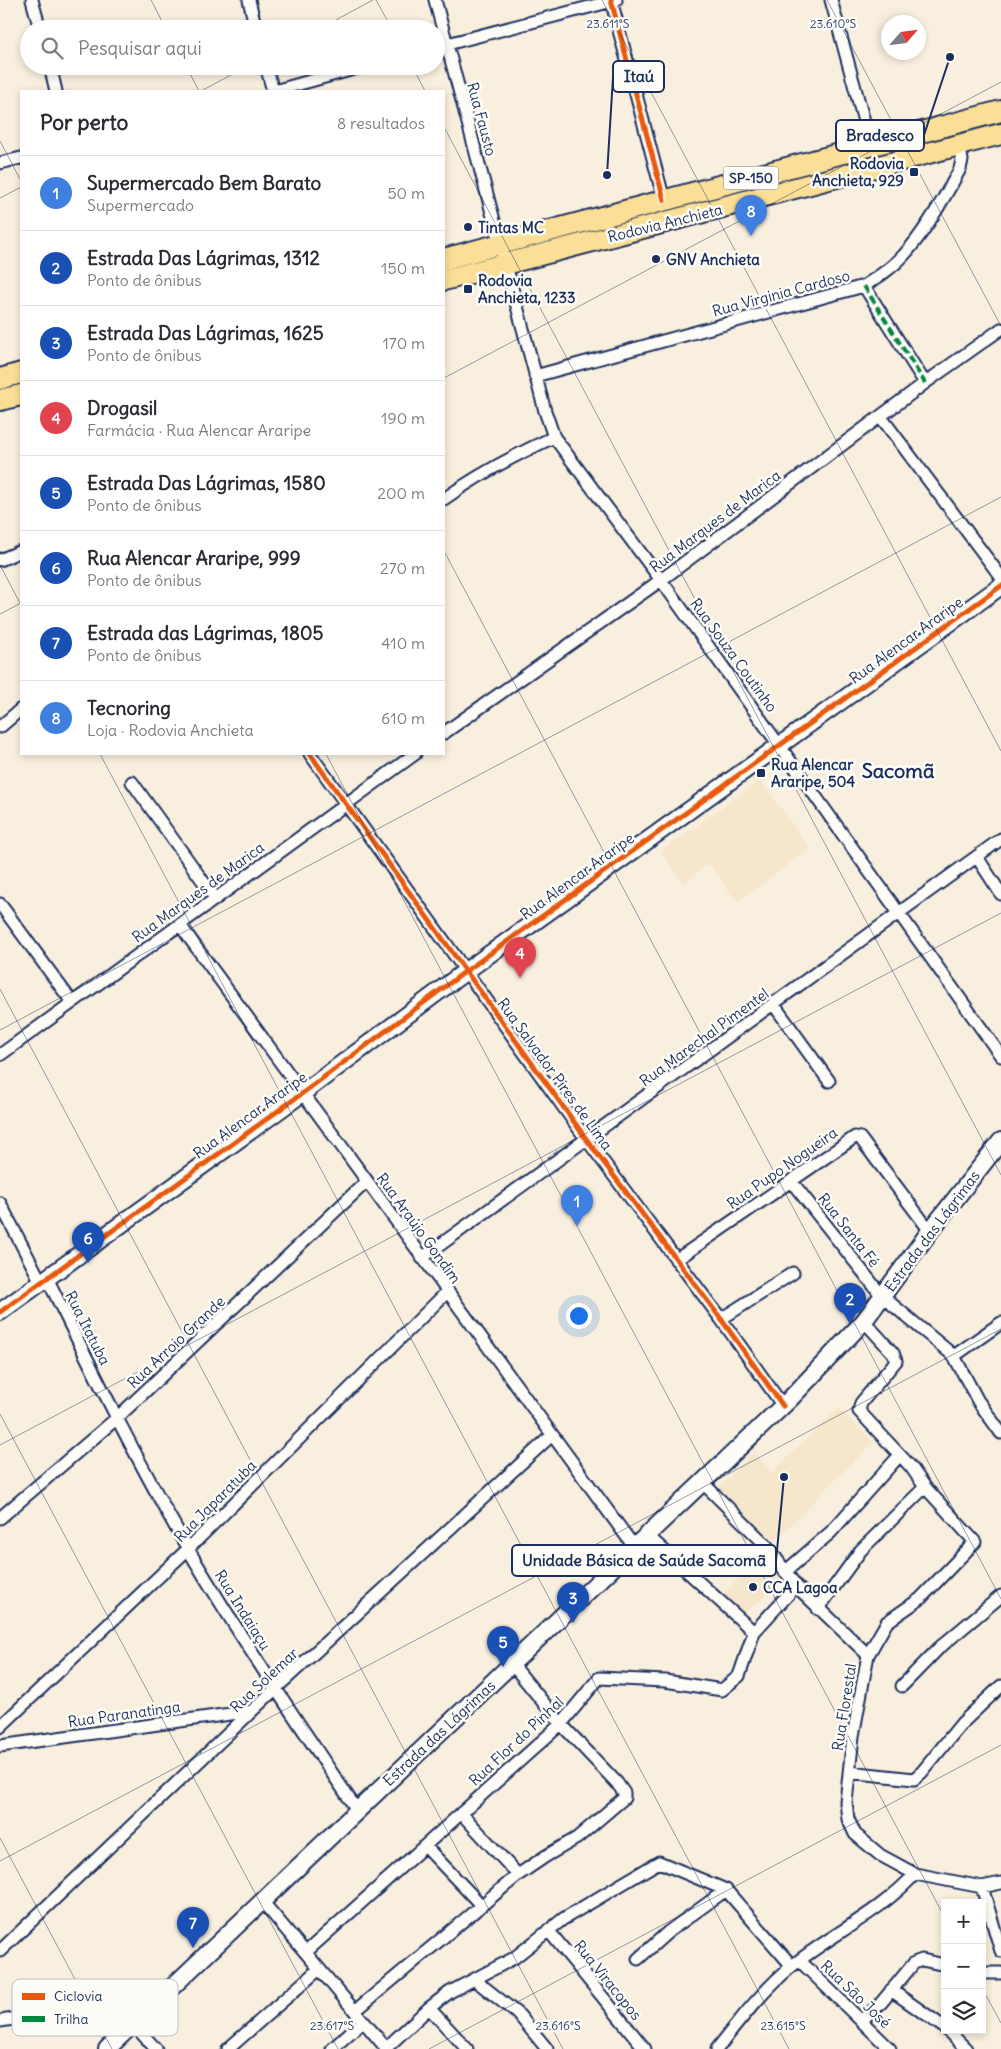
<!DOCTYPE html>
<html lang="pt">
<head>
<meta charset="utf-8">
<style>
	body { margin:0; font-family:Delius,sans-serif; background:#f2f2f3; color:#2b2b33 }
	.controls { position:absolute; right:15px; bottom:15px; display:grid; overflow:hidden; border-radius:0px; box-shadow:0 2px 8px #0003 }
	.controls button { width:45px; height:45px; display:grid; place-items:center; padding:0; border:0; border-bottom:1px solid #e1e1e2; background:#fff; color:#2b2b33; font:25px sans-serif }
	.compass { position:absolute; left:881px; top:15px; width:45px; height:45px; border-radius:50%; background:#fff; box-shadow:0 2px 8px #0003; rotate:62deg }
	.you { position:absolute; left:578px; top:1315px; width:18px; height:18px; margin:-12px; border:4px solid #fff; border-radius:50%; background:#1a73e8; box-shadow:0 0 0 8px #1a73e833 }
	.badge { display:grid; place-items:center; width:32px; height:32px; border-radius:50%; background:#1b2f5e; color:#fff; font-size:16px; font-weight:700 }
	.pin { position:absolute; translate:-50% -41px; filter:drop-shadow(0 1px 2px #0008) }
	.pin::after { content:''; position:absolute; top:26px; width:18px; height:15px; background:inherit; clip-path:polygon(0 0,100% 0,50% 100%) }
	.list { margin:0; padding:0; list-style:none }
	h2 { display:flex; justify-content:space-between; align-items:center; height:65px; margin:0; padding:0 20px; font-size:21px }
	h2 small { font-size:16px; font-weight:400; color:#7c7c81 }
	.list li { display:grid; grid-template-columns:32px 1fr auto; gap:15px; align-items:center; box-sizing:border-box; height:75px; padding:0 20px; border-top:1px solid #e1e1e2 }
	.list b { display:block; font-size:19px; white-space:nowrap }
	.list p { margin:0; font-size:16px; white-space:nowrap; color:#7c7c81 }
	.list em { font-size:16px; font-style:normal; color:#7c7c81 }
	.icon { flex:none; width:28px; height:28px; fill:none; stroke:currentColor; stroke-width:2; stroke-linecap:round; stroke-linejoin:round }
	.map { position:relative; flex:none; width:1001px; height:2049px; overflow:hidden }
	.search { position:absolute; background:#fff; box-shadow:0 2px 8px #0003; left:20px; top:20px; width:425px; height:55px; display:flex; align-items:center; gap:12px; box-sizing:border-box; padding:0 18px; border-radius:28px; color:#7c7c81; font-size:19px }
	.panel { position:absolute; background:#fff; box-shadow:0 2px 8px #0003; left:20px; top:90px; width:425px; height:665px; border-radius:0px }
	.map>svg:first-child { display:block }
	.built { fill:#f6e6cc }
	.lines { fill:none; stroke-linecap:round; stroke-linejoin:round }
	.street-casing { stroke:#1b2f5e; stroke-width:15 }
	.secondary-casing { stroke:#1b2f5e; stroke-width:20 }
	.highway-casing { stroke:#1b2f5e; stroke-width:24 }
	.street { stroke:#fdfcf7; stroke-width:11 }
	.secondary { stroke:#fdfcf7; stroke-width:16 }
	.highway { stroke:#fbdf96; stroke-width:20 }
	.quiet { stroke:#00873e; stroke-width:4; stroke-dasharray:8 4; stroke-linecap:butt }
	.cycleway-casing { stroke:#fdfcf7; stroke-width:8 }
	.cycleway { stroke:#e8590c; stroke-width:5 }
	.ticks { fill:none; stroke:#1b2f5e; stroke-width:1; stroke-opacity:0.45 }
	.poi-dot { fill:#1b2f5e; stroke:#fdfcf7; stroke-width:2 }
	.labels { text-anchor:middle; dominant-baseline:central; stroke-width:5; stroke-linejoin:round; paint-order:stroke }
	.shield { fill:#fdfcf7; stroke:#5f6c8c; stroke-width:1 }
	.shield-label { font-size:14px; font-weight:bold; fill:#1b2f5e }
	.street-label { font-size:15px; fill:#1b2f5e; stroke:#fdfcf7 }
	.poi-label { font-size:15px; font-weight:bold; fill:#1b2f5e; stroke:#fdfcf7; text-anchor:start }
	.district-label { font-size:20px; font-weight:bold; fill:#1b2f5e; stroke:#fdfcf7 }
	.key { fill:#fdfcf7; stroke:#b9bec9; stroke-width:1 }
	.key-label { font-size:14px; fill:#1b2f5e }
	.ticks-label { font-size:12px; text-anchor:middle; fill:#1b2f5e; stroke:#fdfcf7; stroke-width:5; stroke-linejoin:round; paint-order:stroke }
	.leader { fill:none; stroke:#1b2f5e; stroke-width:2 }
	.callout-dot { fill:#1b2f5e; stroke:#fdfcf7; stroke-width:2 }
	.callout { fill:#fdfcf7; stroke:#1b2f5e; stroke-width:2 }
	.callout-label { font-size:16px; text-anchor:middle; font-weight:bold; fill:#1b2f5e }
</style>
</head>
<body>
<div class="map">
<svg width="1001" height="2049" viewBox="0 0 1001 2049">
	<rect width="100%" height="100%" fill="#f9efde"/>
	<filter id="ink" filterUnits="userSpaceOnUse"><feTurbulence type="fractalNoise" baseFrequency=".02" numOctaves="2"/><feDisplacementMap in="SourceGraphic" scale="10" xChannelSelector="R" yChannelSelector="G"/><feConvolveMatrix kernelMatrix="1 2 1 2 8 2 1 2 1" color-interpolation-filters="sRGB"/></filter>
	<g filter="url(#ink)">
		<path class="built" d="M760,780L810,848L737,902L709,864L683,883L661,852Z
			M839,1408L873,1442L772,1544L752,1522L716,1490L753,1452L772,1472Z
			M765,1553L784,1579L745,1613L722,1595Z"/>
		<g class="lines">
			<g class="street-casing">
				<path id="street" d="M32,0L40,29
					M249,0L256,29
					M435,0L545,411L554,437L661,580L1001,1056
					M611,0L664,200
					M831,0L871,147
					M436,47L616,0
					M50,66L56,91
					M266,66L273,91
					M274,91L365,66
					M0,163L21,158
					M864,286L925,383
					M535,376L864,286C878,277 892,268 903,256C924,234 946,195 960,169L962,160L959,146
					M881,417L1001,577
					M444,499C479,474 515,455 554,437
					M0,560L21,551
					M0,727L21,709
					M444,733L661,580L925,383L1001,329
					M310,754L587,1140L721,1319L783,1406
					M132,782L215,898
					M977,857L1001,894
					M0,904L72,1002
					M180,925L635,1548
					M774,1005L829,1081
					M0,1055L415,754
					M792,1182L882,1296L954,1356L978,1401L1001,1433
					M0,1203L41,1282
					M422,1258L1001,839
					M676,1260L855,1137L860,1138L930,1231
					M47,1278C92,1369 137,1461 188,1549C241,1639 299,1724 357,1810
					M721,1319L793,1273
					M954,1356L1001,1323
					M703,1483L767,1546L796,1586L868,1655
					M925,1487L975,1542L920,1599L887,1622L868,1655L853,1736L846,1802L848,1819L855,1834L880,1855L915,1874L982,1887L1001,1883
					M0,1518L117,1418L366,1182
					M648,1536L754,1632
					M785,1572L831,1532L899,1456
					M818,1609L861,1550L925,1487L911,1467L859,1411L861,1403L896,1361L893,1353L864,1321
					M902,1686L939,1648L1001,1596
					M0,1727L188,1549L447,1292
					M0,1746L252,1711
					M849,1772L914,1779L922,1772L962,1723L1001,1686
					M461,1813L518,1875
					M425,1846L481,1905
					M982,1887L1001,1951
					M262,1901L386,2048
					M548,1930L645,2049
					M0,1951L275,1689L552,1435
					M306,1952L561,1724L599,1678L665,1681L722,1690L739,1676L754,1632L796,1586
					M638,1959L668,1932L726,1890
					M800,1961L890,2049
					M982,1973H1001
					M475,1980L519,2015L547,2049
					M891,1990L945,2028
					M429,2008L467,2049
					M355,2011L518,1875L546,1856L577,1838L624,1798V1793L617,1783L561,1724L512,1664
					M862,2020L881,2003L914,1963L922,1960L945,1965
					M0,2021L160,1998
					M133,2024L156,2049
					M947,2030L966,2049
					M228,2049L319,1969
					M332,2049L363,2021
					M385,2049L429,2008L450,1992L514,1958L563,1919L659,1862L726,1890L792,1966
					M717,2049C740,2020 764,1989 792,1966C833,1933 878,1914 915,1874"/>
			</g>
			<g class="secondary-casing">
				<path id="secondary" d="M0,1312L304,1092L466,971L1001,586
					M107,2049L789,1400L864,1321L930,1231L1001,1141"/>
			</g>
			<g class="highway-casing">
				<path id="highway" d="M444,259L1001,111
					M444,280L1001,134
					M0,379L21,373
					M0,400L21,395"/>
			</g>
			<use href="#street" class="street"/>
			<use href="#secondary" class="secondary"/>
			<use href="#highway" class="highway"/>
			<path class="quiet" d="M864,286L925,383"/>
			<g class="cycleway-casing">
				<path id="cycleway" d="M611,0L664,200
					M310,754L587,1140L721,1319L783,1406
					M0,1312L304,1092L466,971L1001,586"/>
			</g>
			<use href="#cycleway" class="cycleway"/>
		</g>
	</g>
	<path class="ticks" d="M151,0L166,29M376,0L392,29M602,0L1001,751M827,0L1001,326M319,29L373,0M186,66L199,91M412,66L425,91M201,91L248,66M444,127L1001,1175M0,141L21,181M0,198L21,187M444,378L1001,82M444,551L1001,1599M0,565L21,605M0,614L21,603M100,754L789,2049M326,754L945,1918M0,989L563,2049M0,1030L1001,497M0,1414L338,2049M0,1445L1001,913M0,1838L112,2049M0,1861L1001,1329M982,1988L1001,2023M429,2049L1001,1745"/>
	<g class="poi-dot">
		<rect x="909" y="167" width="10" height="10" rx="2.5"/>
		<circle cx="468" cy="227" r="5"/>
		<circle cx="656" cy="259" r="5"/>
		<rect x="463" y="284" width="10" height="10" rx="2.5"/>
		<rect x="756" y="768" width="10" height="10" rx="2.5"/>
		<circle cx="753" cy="1587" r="5"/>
	</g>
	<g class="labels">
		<rect class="shield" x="723.5" y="166.5" width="55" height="23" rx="4"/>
		<g class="shield-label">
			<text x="751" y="178">SP-150</text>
		</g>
		<g class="street-label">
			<text transform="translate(482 119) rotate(75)">Rua Fausto</text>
			<text transform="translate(665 223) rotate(-14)">Rodovia Anchieta</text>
			<text transform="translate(781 293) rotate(-15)">Rua Virginia Cardoso</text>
			<text transform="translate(715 521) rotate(-37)">Rua Marques de Marica</text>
			<text transform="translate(906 640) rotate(-36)">Rua Alencar Araripe</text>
			<text transform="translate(734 655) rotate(54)">Rua Souza Coutinho</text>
			<text transform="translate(577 876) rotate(-36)">Rua Alencar Araripe</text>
			<text transform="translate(198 892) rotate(-36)">Rua Marques de Marica</text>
			<text transform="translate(704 1037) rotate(-36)">Rua Marechal Pimentel</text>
			<text transform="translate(555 1074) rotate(54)">Rua Salvador Pires de Lima</text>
			<text transform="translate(250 1115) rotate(-36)">Rua Alencar Araripe</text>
			<text transform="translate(782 1168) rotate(-35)">Rua Pupo Nogueira</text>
			<text transform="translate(419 1228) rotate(54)">Rua Araújo Gondim</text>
			<text transform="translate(849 1230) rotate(52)">Rua Santa Fé</text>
			<text transform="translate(932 1231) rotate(-53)">Estrada das Lágrimas</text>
			<text transform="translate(88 1328) rotate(63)">Rua Itatuba</text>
			<text transform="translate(176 1342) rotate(-43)">Rua Arroio Grande</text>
			<text transform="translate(215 1501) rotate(-45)">Rua Japaratuba</text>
			<text transform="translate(243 1610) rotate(58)">Rua Indaiaçu</text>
			<text transform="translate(264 1680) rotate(-43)">Rua Solemar</text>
			<text transform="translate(844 1707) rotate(-81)">Rua Florestal</text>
			<text transform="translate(124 1714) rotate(-8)">Rua Paranatinga</text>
			<text transform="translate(439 1733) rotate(-43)">Estrada das Lágrimas</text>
			<text transform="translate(516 1741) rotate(-43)">Rua Flor do Pinhal</text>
			<text transform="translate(608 1980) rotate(51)">Rua Viracopos</text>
			<text transform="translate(856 1994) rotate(44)">Rua São José</text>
		</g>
		<g class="poi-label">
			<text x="904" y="163" text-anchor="end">Rodovia<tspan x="904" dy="17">Anchieta, 929</tspan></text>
			<text x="478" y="227">Tintas MC</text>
			<text x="666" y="259">GNV Anchieta</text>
			<text x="478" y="280">Rodovia<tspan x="478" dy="17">Anchieta, 1233</tspan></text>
			<text x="771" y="764">Rua Alencar<tspan x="771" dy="17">Araripe, 504</tspan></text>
			<text x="763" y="1587">CCA Lagoa</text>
		</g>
		<g class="district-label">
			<text x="898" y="770">Sacomã</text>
		</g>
	</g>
	<rect x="12" y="1979" width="166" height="57" rx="8" class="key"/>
	<rect x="22" y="1993" width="23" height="7" fill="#e8590c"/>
	<rect x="22" y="2016" width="23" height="6" fill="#00873e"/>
	<g class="key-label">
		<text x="54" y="2001">Ciclovia</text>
		<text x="54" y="2024">Trilha</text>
	</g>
	<g class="ticks-label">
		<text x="608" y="28">23.611°S</text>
		<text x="833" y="28">23.610°S</text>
		<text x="332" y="2030">23.617°S</text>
		<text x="558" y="2030">23.616°S</text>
		<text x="783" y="2030">23.615°S</text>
	</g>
	<path class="leader" d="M607 175L613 77M950 57L924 135M784 1477L776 1561"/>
	<g class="callout-dot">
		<circle cx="607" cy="175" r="5"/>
		<circle cx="950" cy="57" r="5"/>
		<circle cx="784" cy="1477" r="5"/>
	</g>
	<g class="callout">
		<rect x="613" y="61" width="51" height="31" rx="5"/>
		<rect x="836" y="120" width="88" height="31" rx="5"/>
		<rect x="512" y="1545" width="264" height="31" rx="5"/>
	</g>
	<g class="callout-label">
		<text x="639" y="82">Itaú</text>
		<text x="880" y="141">Bradesco</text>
		<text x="644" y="1566">Unidade Básica de Saúde Sacomã</text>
	</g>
</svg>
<div class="controls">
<button>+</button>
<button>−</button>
<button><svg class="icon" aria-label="layers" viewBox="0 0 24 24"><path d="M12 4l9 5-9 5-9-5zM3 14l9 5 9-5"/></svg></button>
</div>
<svg class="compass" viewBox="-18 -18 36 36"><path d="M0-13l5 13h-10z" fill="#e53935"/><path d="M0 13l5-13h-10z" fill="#7c7c81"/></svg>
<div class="you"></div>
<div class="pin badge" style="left:577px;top:1226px;background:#3f7fe0">1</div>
<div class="pin badge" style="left:850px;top:1324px;background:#1a4fb4">2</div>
<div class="pin badge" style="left:573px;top:1623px;background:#1a4fb4">3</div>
<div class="pin badge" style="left:520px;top:978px;background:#e0444e">4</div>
<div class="pin badge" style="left:503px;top:1667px;background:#1a4fb4">5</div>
<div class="pin badge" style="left:88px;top:1263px;background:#1a4fb4">6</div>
<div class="pin badge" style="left:193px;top:1948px;background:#1a4fb4">7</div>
<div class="pin badge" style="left:751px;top:236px;background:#3f7fe0">8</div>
<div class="search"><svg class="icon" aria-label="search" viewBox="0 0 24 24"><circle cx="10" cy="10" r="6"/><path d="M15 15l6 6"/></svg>Pesquisar aqui</div>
<section class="panel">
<h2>Por perto<small>8 resultados</small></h2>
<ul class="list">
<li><span class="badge" style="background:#3f7fe0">1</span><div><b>Supermercado Bem Barato</b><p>Supermercado</p></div><em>50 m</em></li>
<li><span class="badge" style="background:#1a4fb4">2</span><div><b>Estrada Das Lágrimas, 1312</b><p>Ponto de ônibus</p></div><em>150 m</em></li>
<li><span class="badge" style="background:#1a4fb4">3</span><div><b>Estrada Das Lágrimas, 1625</b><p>Ponto de ônibus</p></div><em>170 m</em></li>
<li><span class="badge" style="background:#e0444e">4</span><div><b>Drogasil</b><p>Farmácia · Rua Alencar Araripe</p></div><em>190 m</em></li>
<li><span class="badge" style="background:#1a4fb4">5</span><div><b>Estrada Das Lágrimas, 1580</b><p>Ponto de ônibus</p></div><em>200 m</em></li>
<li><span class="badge" style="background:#1a4fb4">6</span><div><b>Rua Alencar Araripe, 999</b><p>Ponto de ônibus</p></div><em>270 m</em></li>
<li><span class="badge" style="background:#1a4fb4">7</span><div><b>Estrada das Lágrimas, 1805</b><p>Ponto de ônibus</p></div><em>410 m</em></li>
<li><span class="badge" style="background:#3f7fe0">8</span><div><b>Tecnoring</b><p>Loja · Rodovia Anchieta</p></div><em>610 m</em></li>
</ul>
</section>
</div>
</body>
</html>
